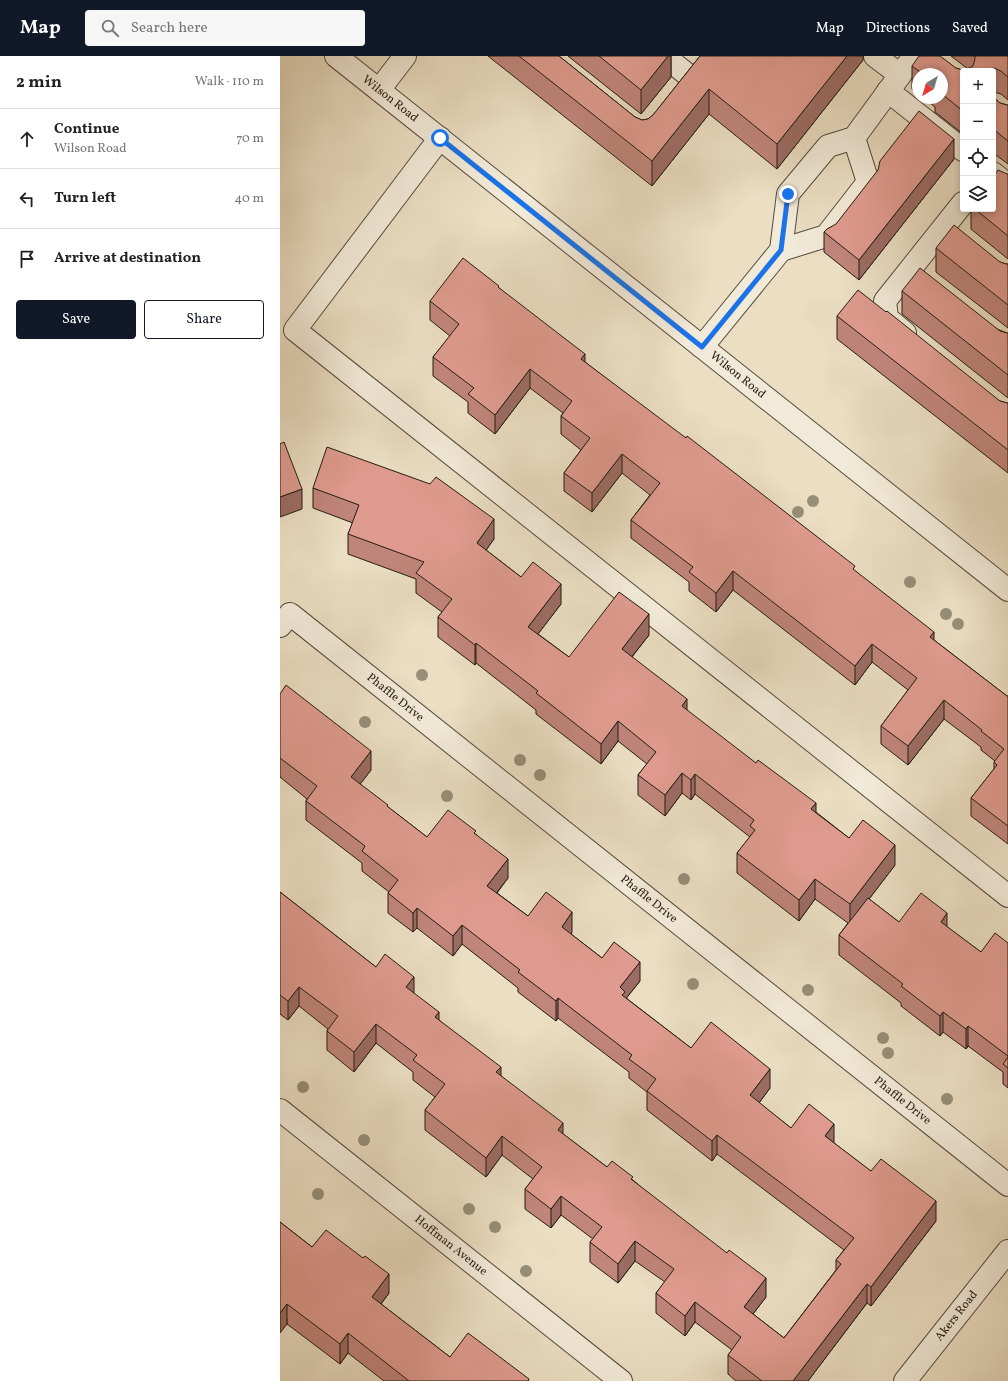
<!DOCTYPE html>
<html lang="en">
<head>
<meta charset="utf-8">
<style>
	body { margin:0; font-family:Vollkorn,serif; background:#f6f6f6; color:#222 }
	.controls { position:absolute; right:12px; top:12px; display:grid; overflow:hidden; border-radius:4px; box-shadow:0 2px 6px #0003 }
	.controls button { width:36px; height:36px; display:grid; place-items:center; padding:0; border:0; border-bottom:1px solid #e0e0e0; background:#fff; color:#222; font:20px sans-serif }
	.compass { position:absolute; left:632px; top:12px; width:36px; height:36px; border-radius:50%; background:#fff; box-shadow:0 2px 6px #0003; rotate:218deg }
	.stop { position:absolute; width:12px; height:12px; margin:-9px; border:3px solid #1a73e8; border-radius:50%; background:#fff }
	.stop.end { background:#1a73e8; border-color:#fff; box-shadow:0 1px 4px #0008 }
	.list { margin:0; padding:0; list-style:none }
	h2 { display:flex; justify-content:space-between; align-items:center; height:52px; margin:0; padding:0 16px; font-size:17px }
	h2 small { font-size:13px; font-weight:400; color:#767676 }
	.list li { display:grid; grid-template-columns:26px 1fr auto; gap:12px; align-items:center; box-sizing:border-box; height:60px; padding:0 16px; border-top:1px solid #e0e0e0 }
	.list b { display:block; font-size:15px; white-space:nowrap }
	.list p { margin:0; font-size:13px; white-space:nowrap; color:#767676 }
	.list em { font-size:13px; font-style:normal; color:#767676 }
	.actions { display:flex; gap:8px; padding:12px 16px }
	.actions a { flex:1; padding:9px 0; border:1px solid #111827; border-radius:4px; text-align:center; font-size:14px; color:#111827 }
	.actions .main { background:#111827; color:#fff }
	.icon { flex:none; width:22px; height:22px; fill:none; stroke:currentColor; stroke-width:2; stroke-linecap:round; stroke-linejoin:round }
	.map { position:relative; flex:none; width:728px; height:1325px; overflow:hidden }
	header { display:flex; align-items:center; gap:24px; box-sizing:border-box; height:56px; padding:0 20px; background:#111827; color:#fff }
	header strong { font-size:19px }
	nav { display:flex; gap:22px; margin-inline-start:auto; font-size:14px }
	.search { width:280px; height:36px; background:#f6f6f6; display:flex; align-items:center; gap:10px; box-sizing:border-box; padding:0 14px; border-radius:4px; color:#767676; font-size:15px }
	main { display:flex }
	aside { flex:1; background:#fff }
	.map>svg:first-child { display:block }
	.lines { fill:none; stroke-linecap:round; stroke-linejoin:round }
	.minor-casing { stroke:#564c3f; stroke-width:24 }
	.minor { stroke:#f2ead8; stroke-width:22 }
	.tree { fill:#968e77 }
	.wall { fill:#c0857b; stroke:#241b13 }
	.shaded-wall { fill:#9c6c64; stroke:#241b13 }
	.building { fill:#df9b8f; stroke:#241b13 }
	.route { stroke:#1a73e8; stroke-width:5 }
	.labels { text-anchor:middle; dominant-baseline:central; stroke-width:3.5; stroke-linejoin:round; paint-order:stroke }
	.street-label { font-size:12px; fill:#241b13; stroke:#f2ead8 }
</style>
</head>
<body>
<header>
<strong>Map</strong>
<div class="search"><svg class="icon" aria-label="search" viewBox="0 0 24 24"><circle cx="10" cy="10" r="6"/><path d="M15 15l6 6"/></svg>Search here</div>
<nav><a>Map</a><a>Directions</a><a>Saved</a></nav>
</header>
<main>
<aside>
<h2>2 min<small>Walk · 110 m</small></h2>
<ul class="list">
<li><svg class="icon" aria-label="ahead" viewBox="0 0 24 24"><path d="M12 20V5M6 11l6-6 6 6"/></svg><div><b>Continue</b><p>Wilson Road</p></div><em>70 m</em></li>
<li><svg class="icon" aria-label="left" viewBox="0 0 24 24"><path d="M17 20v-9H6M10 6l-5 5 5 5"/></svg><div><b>Turn left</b></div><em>40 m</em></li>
<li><svg class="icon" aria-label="arrive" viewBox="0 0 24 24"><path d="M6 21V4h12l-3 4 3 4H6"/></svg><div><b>Arrive at destination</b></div></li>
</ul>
<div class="actions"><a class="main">Save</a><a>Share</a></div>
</aside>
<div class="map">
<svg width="728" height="1325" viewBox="0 0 728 1325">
	<rect width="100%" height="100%" fill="#ebdec3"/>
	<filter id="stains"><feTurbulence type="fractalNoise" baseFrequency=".005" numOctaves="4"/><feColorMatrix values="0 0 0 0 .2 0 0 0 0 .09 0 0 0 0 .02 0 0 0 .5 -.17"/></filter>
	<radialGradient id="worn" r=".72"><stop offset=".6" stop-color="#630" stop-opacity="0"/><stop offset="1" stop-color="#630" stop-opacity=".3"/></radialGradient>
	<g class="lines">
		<g class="minor-casing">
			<g id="minor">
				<path id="s1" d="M56,0L728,534"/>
				<path d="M384,0L408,19"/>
				<path d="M595,0L620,19"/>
				<path d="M99,34L125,0"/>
				<path d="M608,35L683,94"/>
				<path d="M160,82L15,274L728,840"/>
				<path d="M713,117L728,129"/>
				<path d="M501,194L546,180L588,126L574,82"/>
				<path d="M625,277L607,262L605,245L683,147"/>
				<path d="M422,291L501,194L508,138L548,90L574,82L634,0"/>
				<path id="s2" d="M0,570L10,558L728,1129"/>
				<path id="s3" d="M0,1054L341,1325"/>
				<path id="s4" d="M625,1325L728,1195"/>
			</g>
		</g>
		<use href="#minor" class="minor"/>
	</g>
	<g class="tree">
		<circle cx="533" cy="445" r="6"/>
		<circle cx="518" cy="456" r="6"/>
		<circle cx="630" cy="526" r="6"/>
		<circle cx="666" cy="558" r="6"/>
		<circle cx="678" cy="568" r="6"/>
		<circle cx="142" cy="619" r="6"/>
		<circle cx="85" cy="666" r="6"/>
		<circle cx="240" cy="704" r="6"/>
		<circle cx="260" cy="719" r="6"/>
		<circle cx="167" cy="740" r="6"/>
		<circle cx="404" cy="823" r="6"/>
		<circle cx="413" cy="928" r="6"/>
		<circle cx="528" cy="934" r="6"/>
		<circle cx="603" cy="982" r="6"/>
		<circle cx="608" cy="997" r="6"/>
		<circle cx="23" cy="1031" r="6"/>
		<circle cx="667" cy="1043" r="6"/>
		<circle cx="84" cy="1084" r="6"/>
		<circle cx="38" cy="1138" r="6"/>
		<circle cx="189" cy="1153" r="6"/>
		<circle cx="215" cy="1171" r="6"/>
		<circle cx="246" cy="1215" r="6"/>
	</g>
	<path class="wall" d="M208,0H279L355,61L362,64L368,63L373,59L420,0H583V4L497,113L429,58L372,130Z
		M288,0H391V21L361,58Z
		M671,0H728V44L721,38L714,36H713V15H683V78L655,56V51L644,42H662V18H638V38L632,33V10L676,12L682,14L688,13Z
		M713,41L720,47L727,49H728V108L713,97Z
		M674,103L579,224L544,196V176Z
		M727,118H728V203L691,173V153H713Z
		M656,192L720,206L726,208H728V272L656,216Z
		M219,232L305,306L575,515L654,584L727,640H728V788L691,760V742L714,713V706L715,705L701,694V691L664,663L628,709L601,688V670L628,634L592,606L575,629L453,534L436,556L409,535V526L351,482V464L370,439L342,417L312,456L284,435V417L301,394L281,378V360L283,357L250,332L215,378L188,357V346L153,320V301L170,280L150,264V245Z
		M622,235L727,277H728V342L622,258Z
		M557,260L720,345L727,347H728V417L557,283Z
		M33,432L214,483L206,494L241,521L281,548L258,578L289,601L369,579L352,601L407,655L569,782L615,809L589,843L619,866L667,871L701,896L728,887V1032L723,1028V1016L688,990L686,993L663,976L660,980L621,950V947L559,899V879L568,867L535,843L519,865L457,817V797L470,781L415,738L411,744L402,737L385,760L358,739V719L367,708L338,685L321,708L256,658V654L196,607L195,609L158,581V561L162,556L136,537V523L68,498V478L73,467L33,452Z
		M0,638L91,714L80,728L108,751L147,781L196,778L228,822L217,837L248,860L292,876L291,878L322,902L360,925L346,942L411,992L490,1032L479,1047L511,1072L554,1087L656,1165L591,1250L587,1247L528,1325H456L448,1318V1299L452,1294L415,1266L405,1280L376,1257V1237L385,1226L355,1205L338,1227L310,1206V1186L313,1183L281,1159L271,1172L245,1153V1133L253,1123L222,1099L206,1121L145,1074V1054L155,1041L133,1024V1016L96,987L74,1016L47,994V975L48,973L19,950L8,964L0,958V836L96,911L134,937L159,964L221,1020L283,1078L327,1111L353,1124L486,1241L473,1258L504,1282L556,1214V1204L564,1194L437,1098L432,1105L367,1054V1036L349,1022V1016L278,962L276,965L238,936V932L182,888L173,900L137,872L133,876L108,857V837L109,836L82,815V807L26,764V745L27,743L0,721Z
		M0,1166L32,1191L109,1237L101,1248L170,1301L249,1325H104L68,1297L60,1308L7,1268Z"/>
	<path class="shaded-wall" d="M388,0H391V21L361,58V34Z
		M567,0H583V4L497,113V88Z
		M429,33V58L372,130V105Z
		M674,83V103L579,224V204Z
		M305,298V316L301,303Z
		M250,313V332L215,378V359Z
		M342,398V417L312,456V437Z
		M22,433V453L0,461V441Z
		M214,463V483L197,507V487Z
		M453,515V534L436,556V537Z
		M281,528V548L248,591V571Z
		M369,558V579L342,613V593Z
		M654,576V594L650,581Z
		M196,587V607L195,609V589Z
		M592,588V606L575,629V610Z
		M407,643V664L402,650Z
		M664,644V663L628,709V690Z
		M338,665V685L321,708V688Z
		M91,695V714L71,740V721Z
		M402,717V737L385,760V739Z
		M415,718V738L411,744V724Z
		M536,747V767L531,753Z
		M615,789V809L570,868V848Z
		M228,803V822L207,849V830Z
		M535,823V843L519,865V844Z
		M137,852V872L133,876V857Z
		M292,856V876L282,890V871Z
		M667,857V877L661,866Z
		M182,869V888L173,900V880Z
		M360,906V925L345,944V955L340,931Z
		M134,921V940L126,931Z
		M19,931V950L8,964V945Z
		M278,942V962L276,965V945Z
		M159,956V975L155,961Z
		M663,956V976L660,980V960Z
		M96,968V987L74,1016V996Z
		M688,970V990L686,993V973Z
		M221,1011V1030L216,1016Z
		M490,1013V1032L470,1059V1039Z
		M283,1067V1086L278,1074Z
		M554,1068V1087L545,1080Z
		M437,1079V1098L432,1105V1085Z
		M222,1080V1099L206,1121V1102Z
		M281,1140V1159L271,1172V1153Z
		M656,1145V1165L591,1250V1231Z
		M355,1185V1205L338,1227V1208Z
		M109,1218V1237L92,1260V1241Z
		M486,1222V1241L464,1270V1251Z
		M587,1228V1247L528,1325H513Z
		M415,1246V1266L405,1280V1260Z
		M7,1248V1268L0,1277V1257Z
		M68,1277V1297L60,1308V1288Z"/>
	<path class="building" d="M239,0H279L355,61L362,64L368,63L373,59L420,0H567L497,88L429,33L372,105Z
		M319,0H388L361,34Z
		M639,0H660L676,12L682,14L687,13L693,10L695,3V0H728V21L721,15L714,12L709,13L706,15H683V55L662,38V18H643L632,10Z
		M713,41L720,47L727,49H728V85L713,73Z
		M639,55L674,83L579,204L544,176L547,173L556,168L598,114L600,105Z
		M718,114L727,118H728V180L695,153H713V121Z
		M674,169L720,206L726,208H728V249L656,192Z
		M183,202L219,230L218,231L305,298L301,303L406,382L407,380L575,510L573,513L654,576L650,581L727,640H728V770L691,742L717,709L714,706L724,693L701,675L702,674L664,644L628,690L601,670L637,622L592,588L575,610L453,515L436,537L409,516L413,511L351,464L380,427L342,398L312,437L284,417L310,382L281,360L292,345L250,313L215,359L188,338L194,332L153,301L179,268L150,245Z
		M640,212L720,275L727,277H728V319L622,235Z
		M578,234L606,256L607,255L720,345L727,347H728V394L557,260Z
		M4,386L22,433L0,441V388Z
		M47,391L150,428L156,421L214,463L197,487L241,521L253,506L281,528L248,571L289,601L339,536L369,558L342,593L407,643L402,650L476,707L478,704L536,747L531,753L569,782L583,764L615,789L570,848L535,823L519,844L457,797L475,774L470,770L474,764L415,718L411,724L402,717L385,739L358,719L376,696L338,665L321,688L256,637L258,635L196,587L195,589L158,561L172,543L136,517L144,506L68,478L79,449L33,432Z
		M6,629L91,695L71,721L108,749L107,750L147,781L168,754L196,775L194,777L228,803L207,830L248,860L266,836L292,856L282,871L322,902L334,886L360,906L340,931L345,936L342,939L411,992L431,966L490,1013L470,1039L511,1072L529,1048L554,1068L545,1080L591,1115L601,1103L656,1145L591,1231L587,1228L513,1325H482L448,1299L461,1281L415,1246L405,1260L376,1237L394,1213L355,1185L338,1208L310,1186L322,1171L281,1140L271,1153L245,1133L262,1111L222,1080L206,1102L145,1054L165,1028L133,1004L137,999L96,968L74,996L47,975L58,960L19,931L8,945L0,939V836L96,911L105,898L134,921L126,931L159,956L155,961L221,1011L216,1016L283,1067L278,1074L327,1111L332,1105L353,1121L351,1123L447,1197L449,1194L486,1222L464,1251L504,1282L561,1208L556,1204L574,1182L437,1079L432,1085L367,1035L376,1023L349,1003L352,999L278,942L276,945L238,916L240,914L182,869L173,880L137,852L133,857L108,837L118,824L82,795L85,790L26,745L37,730L0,702V638Z
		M641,837L667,857L661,866L701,896L715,877L728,887V1000L688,970L686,973L663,956L660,960L621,930L623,928L559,879L588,842L619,866Z
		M728,1001V1012L723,1008Z
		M0,1166L32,1191L46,1174L83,1202L85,1200L109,1218L92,1241L170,1301L188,1277L249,1323L248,1325H129L68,1277L60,1288L7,1248L0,1257Z"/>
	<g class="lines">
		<path class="route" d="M160,82L422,291L501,194L508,138"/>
	</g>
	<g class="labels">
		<g class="street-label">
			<text stroke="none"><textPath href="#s1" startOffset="69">Wilson Road</textPath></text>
			<text stroke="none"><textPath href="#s1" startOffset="513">Wilson Road</textPath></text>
			<text stroke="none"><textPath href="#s2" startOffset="150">Phaffle Drive</textPath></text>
			<text stroke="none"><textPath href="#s2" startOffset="474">Phaffle Drive</textPath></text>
			<text stroke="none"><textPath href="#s2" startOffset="798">Phaffle Drive</textPath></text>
			<text stroke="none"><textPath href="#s3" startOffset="218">Hoffman Avenue</textPath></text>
			<text stroke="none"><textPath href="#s4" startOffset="83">Akers Road</textPath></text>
		</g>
	</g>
	<rect width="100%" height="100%" filter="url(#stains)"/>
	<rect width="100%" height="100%" fill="url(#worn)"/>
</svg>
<div class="controls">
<button>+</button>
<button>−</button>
<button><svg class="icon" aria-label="locate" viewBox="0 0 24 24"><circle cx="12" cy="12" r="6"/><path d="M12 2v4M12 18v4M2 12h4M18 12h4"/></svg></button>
<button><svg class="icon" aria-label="layers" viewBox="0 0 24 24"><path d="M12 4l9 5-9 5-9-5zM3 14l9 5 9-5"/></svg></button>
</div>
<svg class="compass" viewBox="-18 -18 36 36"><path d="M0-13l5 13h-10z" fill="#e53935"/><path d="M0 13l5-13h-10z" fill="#767676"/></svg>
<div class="stop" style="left:160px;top:82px"></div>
<div class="stop end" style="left:508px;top:138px"></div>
</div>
</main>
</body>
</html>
